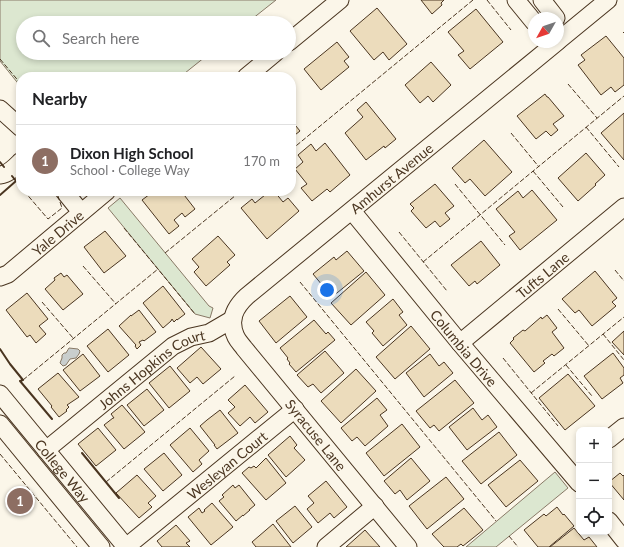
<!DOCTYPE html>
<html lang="en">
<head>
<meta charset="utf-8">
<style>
	body { margin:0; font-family:Lato,sans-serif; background:#f6f6f6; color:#202124 }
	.controls { position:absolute; right:12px; bottom:12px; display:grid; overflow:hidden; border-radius:8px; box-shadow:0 2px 6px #0003 }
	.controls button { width:36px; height:36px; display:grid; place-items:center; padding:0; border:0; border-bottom:1px solid #e0e0e0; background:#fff; color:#202124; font:20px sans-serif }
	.compass { position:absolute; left:528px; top:12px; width:36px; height:36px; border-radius:50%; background:#fff; box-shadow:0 2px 6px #0003; rotate:230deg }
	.you { position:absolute; left:327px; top:290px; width:14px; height:14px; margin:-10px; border:3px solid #fff; border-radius:50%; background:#1a73e8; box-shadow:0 0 0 6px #1a73e833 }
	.badge { display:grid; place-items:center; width:26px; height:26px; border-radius:50%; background:#ea580c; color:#fff; font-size:13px; font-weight:700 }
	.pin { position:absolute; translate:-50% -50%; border:2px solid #fff; box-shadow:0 1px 4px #0006 }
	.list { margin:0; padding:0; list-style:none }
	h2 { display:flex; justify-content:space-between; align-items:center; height:52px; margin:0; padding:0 16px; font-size:17px }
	h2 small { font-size:13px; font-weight:400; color:#757577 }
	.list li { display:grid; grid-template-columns:26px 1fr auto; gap:12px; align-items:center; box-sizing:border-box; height:72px; padding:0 16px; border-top:1px solid #e0e0e0 }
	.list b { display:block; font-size:15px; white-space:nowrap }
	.list p { margin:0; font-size:13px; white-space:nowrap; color:#757577 }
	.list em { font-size:13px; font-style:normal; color:#757577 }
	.icon { flex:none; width:22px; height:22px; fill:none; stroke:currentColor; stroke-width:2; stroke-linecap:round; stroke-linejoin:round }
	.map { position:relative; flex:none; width:624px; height:547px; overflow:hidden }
	.search { position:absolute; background:#fff; box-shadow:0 2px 6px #0003; left:16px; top:16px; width:280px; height:44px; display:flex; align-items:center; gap:10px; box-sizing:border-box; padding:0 14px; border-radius:22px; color:#757577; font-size:15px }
	.panel { position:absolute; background:#fff; box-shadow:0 2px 6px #0003; left:16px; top:72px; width:280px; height:124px; border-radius:16px }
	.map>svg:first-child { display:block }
	.green { fill:#dce7d0; stroke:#887966 }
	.water { fill:#c9cecd; stroke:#887966 }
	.building { fill:#ecdcbc; stroke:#4a3520 }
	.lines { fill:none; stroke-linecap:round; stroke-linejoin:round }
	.minor-casing { stroke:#4a3520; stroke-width:19 }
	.minor { stroke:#fbf6e9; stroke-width:17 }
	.fence { stroke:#4a3520; stroke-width:1; stroke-dasharray:5 2; stroke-linecap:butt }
	.wall { stroke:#4a3520; stroke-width:2 }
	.labels { text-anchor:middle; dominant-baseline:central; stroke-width:3; stroke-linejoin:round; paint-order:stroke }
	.street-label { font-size:14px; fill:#4a3520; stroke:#fbf6e9 }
</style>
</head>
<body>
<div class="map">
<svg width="624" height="547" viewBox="0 0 624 547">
	<rect width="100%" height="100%" fill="#fbf6e9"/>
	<path class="green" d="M0,0H276L247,23H23V53H210L180,77H21V87L0,61Z
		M120,198L209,306L213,308L210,318L195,314L108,208Z
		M555,472L568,488L496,547H466Z"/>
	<path class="water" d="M69,348L78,349L80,351L79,354L76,358L70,359L66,365L63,366L60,363L62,358V355L64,353H66Z"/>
	<path class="building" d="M421,0H444L441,3L442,5L432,14Z
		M377,8L407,44L389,60L383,52L374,60L350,31Z
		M476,9L503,42L470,69L458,55L464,51L448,32Z
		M606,36L624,58V85L615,92L611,87L601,95L578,65L585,60L581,55Z
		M337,42L349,57L344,61L349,67L321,90L304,69Z
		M431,62L451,85L433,102L428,96L420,103L405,85Z
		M545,94L547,97H548L564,116L553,124L558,130L551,136L546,131L536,139L517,116Z
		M366,102L396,139L385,148L384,146L366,160L345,133L363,117L357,110Z
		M624,113V160L601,133Z
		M291,120L300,131L291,138Z
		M484,140L512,172L485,196L470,179L465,183L452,168Z
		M325,143L350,175L330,192L327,189L312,201L301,188L307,184L295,169L303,162L298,155L311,144L316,151Z
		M586,153L605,175L595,184L596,185L578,201L558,178Z
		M435,184L454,206L445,213L450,219L440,227L435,221L426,228L411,211L414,208L410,204Z
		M532,190L557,220L520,250L509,236L515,232L496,209L518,191L523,198Z
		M154,191H181L195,209L185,217L182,213L174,220L179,226L169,234L142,200Z
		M270,191H274L283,202L288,198L299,211L267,239L241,208L252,199L255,203Z
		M105,231L126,256L104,273L84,247Z
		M218,236L235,255L227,262L230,265L206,286L194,272L199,267L192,259Z
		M481,241L500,265L477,284L475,281L469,286L451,265Z
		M347,251L364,271L332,297L313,274L334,257L336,260Z
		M595,271L617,298L612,302L616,306L592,326L579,310L575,313L562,299Z
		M366,272L385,295L351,325L331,303Z
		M61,273L64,277L67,275L83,294L63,310L45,289L55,280L54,278Z
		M163,286L178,305L185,314L177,320V319L174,322L172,319L171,321L163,328L143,303Z
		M27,293L48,319L39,326L46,334L36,343L30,335L27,337L6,310Z
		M290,296L307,317L276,343L259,321Z
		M393,299L403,312L399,315L407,325L383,346L372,333L374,331L366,322Z
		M139,310L156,332L144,341L143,340L139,342L141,345L137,349L135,346L136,345L119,326L131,315V316Z
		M547,315L557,328L552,332L564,348L554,356L552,354L543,361L545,363L534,372L510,343L514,339L513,338L523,330L525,331L541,317L542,319Z
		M314,320L326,334L328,332L335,340L296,372L289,364L290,363L287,359L288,358L280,348Z
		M411,326L430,349L395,379L376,357Z
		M108,329L129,355L108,372L87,346Z
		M624,331V355L612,342Z
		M201,347L221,369L203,384L197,377L190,383L177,368Z
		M325,351L344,373L321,393L313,384L308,387L297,375Z
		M613,353L624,368V375L620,378L623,383L602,399L584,376Z
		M83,354L100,376L80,391L63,370Z
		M430,354L439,366L444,362L453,373L424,397L406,373Z
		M170,366L190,391L169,408L149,383Z
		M356,369L376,391L341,423L321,401Z
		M58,373L79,397L67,405L69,407L66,410L67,411L59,417L51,407L52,406L38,389Z
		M568,374L595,406L565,430L539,398Z
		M455,380L474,403L439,431L434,425L430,428L416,411Z
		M245,385L268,412L255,423L250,417L240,426L228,413L235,407L228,400Z
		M147,389L164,410L144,426L127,405Z
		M377,398L387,410L380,415L388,426L365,446L357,437L352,441L341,428Z
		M122,405L145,432L124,449L104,425L113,418H114L111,414Z
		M473,408L482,420L488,415L497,427L467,450L449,427Z
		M220,410L238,433L217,449L214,445H215L200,426L207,420Z
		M402,424L420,447L384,476L366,453Z
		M98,428L116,450L96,466L78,444Z
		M190,428L209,451L199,460L202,464L193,472L170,445Z
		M499,432L517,455L481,484L462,461Z
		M290,436L297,445L294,448L305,460L286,477L268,455Z
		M164,453L182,475L163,491L144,469Z
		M266,458L286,483L266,500L242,473L249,467L251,468L254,466L256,468Z
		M411,458L430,481L407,500L400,490L395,494L384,481Z
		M520,460L538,481L506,507L488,485Z
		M620,473L623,476L624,475V500L609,482Z
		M137,475L156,496L148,503L152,507L139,518L116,493Z
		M446,477L464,499L427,529L409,506Z
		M326,481L347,507L334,518L330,513L318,523L307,509L314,503L308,496Z
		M233,485L235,488L239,485L255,505L249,510H250L243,516V515L236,521L219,501L224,497L222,495Z
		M212,503L233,527L211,545L188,517L199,508L202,513L205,511L204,510Z
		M295,506L312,527L293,543L276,521Z
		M557,507L563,515L564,514L574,526L549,547H538L524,530L544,514L546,516Z
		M464,508L483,530L463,546L461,544L457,547H444L443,546L432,534Z
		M273,524L291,547H256L252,542Z
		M176,525L190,541L186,543L190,547H162L157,541Z
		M574,528L584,540L589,537L597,547H550Z
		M365,530L380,547H346Z"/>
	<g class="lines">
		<g class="minor-casing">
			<g id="minor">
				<path d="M516,0L534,22"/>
				<path d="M542,0L556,18"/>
				<path d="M558,41L608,0"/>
				<path d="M289,42L340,0"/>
				<path d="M246,77L275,53"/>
				<path d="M0,109L21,128"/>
				<path d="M0,175C9,174 15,167 21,161"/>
				<path d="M64,191L81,212"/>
				<path id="s1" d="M352,211L460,343L579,483"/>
				<path id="s2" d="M0,277L8,274L107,191"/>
				<path id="s3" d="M460,343L624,207"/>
				<path id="s4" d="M0,394L126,547"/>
				<path d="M0,424L101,547"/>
				<path d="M609,439L624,427"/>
				<path id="s5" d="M46,450L173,346L191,337L209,333L233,319"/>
				<path d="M609,521L624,540"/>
				<path id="s6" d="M126,547L295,409"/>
				<path d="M326,547L375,506"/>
				<path id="s7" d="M408,547L244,348C241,344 238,341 236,337C228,320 235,307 247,296L557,42"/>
			</g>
		</g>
		<use href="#minor" class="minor"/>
		<path class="fence" d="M487,0L511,30
			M623,32L624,33
			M0,59L21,84
			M568,84L597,118
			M586,127L619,167
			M511,133L539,167
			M291,150L473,0
			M533,171L563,207
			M16,181L21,187
			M455,184L505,245
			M24,191L48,219L62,208L57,193
			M124,228L195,314
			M399,232L447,291
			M165,253L241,191
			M423,262L624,96
			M83,266L116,304
			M615,270L624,281
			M300,282L496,521
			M42,302L73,338
			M558,309L589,346
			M603,334L624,360
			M503,358L558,426
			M566,365L592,396
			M23,380L158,269
			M531,393L624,317
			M0,454L77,547
			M106,482L235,376
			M509,536L518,547"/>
		<path class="wall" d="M0,162L4,167
			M0,195L16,181L12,176
			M0,349L10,364L23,380L20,381L52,419
			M82,453L119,498"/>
	</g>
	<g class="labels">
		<g class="street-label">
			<text stroke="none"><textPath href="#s7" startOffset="504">Amhurst Avenue</textPath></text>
			<text stroke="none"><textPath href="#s2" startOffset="73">Yale Drive</textPath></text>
			<text stroke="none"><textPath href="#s3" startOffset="107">Tufts Lane</textPath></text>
			<text stroke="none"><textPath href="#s1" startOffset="177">Columbia Drive</textPath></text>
			<text stroke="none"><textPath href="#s5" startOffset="134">Johns Hopkins Court</textPath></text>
			<text transform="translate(316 435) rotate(51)">Syracuse Lane</text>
			<text stroke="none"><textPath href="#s6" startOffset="130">Wesleyan Court</textPath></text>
			<text stroke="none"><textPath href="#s4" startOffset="99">College Way</textPath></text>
		</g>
	</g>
</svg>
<div class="controls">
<button>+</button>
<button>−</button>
<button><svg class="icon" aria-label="locate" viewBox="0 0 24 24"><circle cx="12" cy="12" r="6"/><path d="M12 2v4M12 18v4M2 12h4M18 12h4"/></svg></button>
</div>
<svg class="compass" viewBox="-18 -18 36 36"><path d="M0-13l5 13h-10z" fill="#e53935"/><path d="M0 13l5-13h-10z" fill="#757577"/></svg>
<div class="you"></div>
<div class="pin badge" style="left:20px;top:501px;background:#8d6e63">1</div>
<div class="search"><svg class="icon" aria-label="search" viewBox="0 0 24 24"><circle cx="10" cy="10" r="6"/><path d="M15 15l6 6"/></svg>Search here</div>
<section class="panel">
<h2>Nearby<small></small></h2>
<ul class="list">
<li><span class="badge" style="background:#8d6e63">1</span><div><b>Dixon High School</b><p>School · College Way</p></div><em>170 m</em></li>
</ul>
</section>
</div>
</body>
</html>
